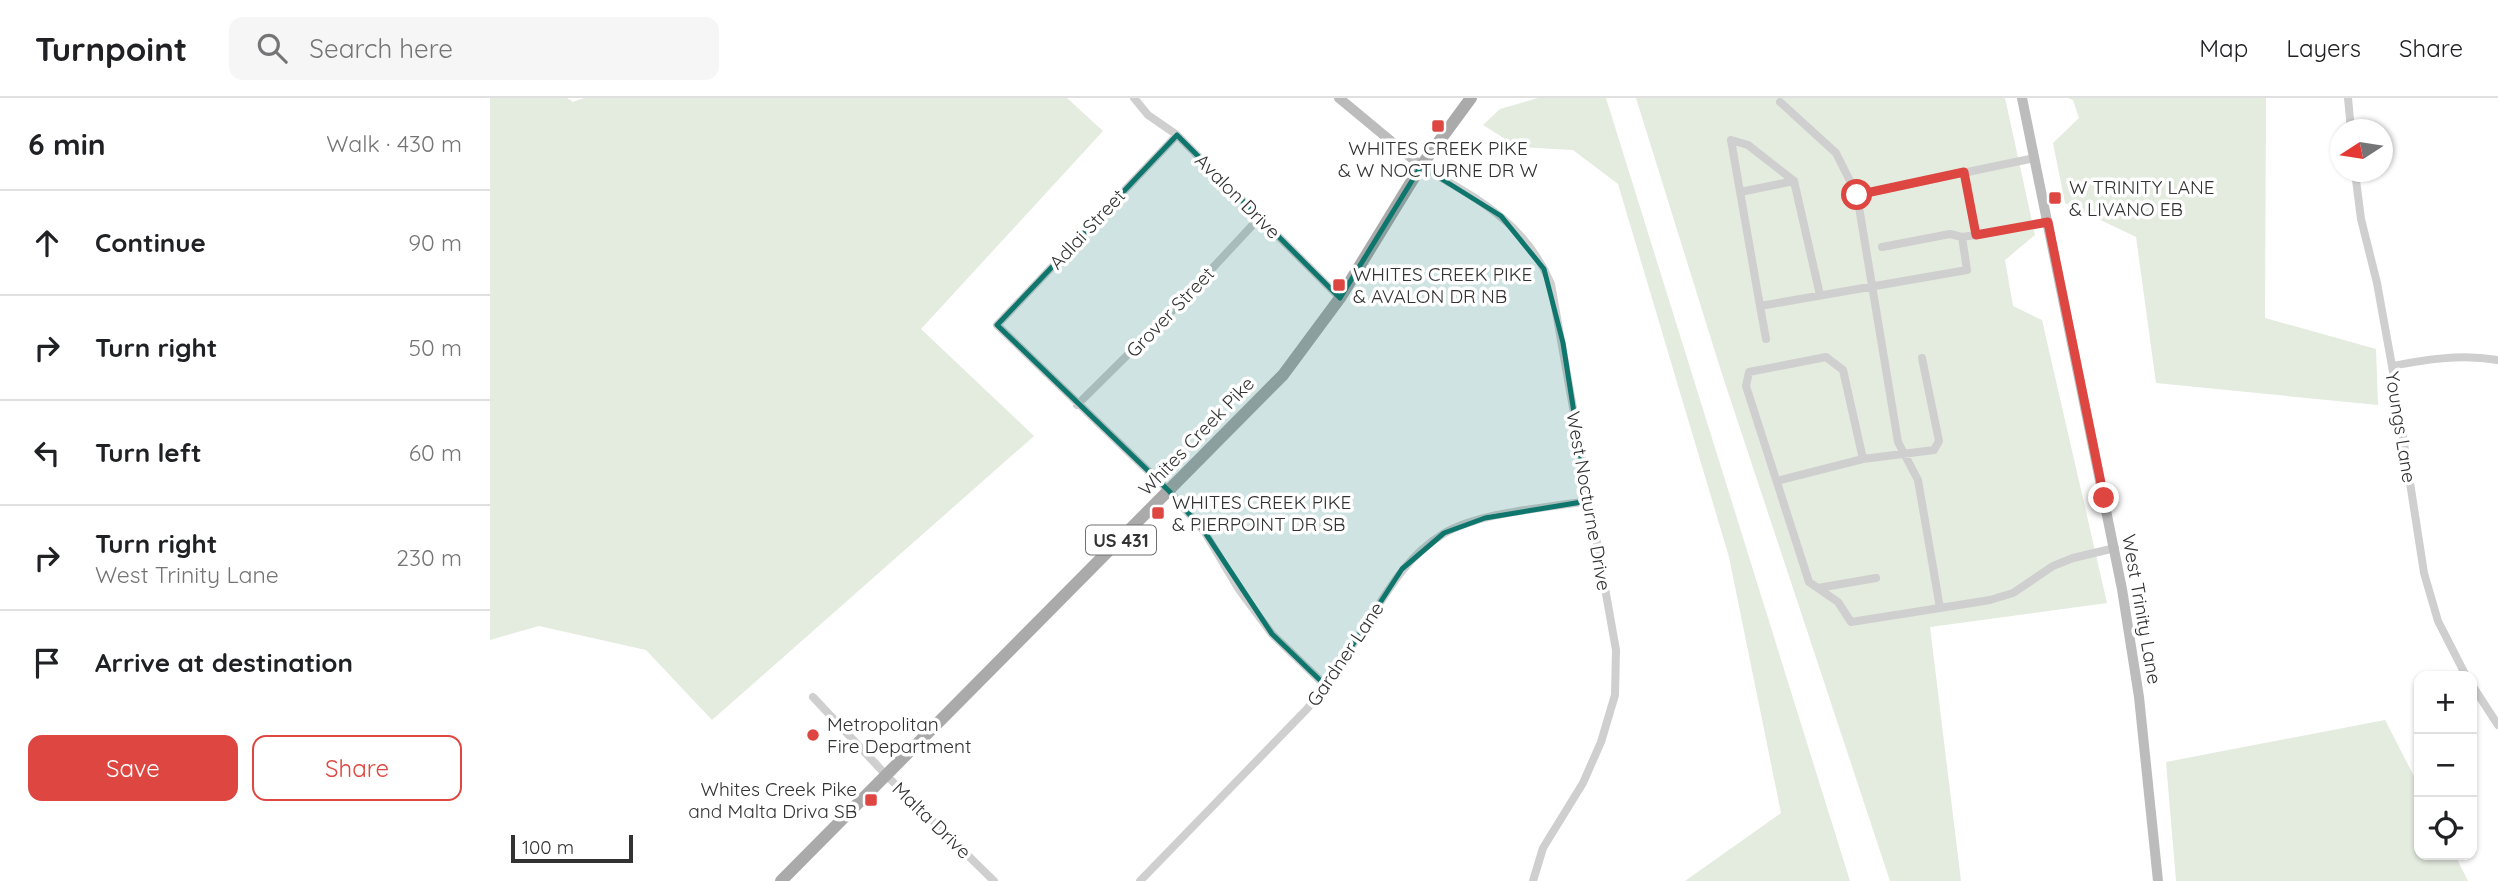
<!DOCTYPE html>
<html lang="en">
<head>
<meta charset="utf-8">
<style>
	body { margin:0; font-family:Quicksand,sans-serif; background:#f6f6f6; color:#202124 }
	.controls { position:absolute; right:21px; bottom:21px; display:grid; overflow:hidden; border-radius:14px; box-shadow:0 2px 5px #0004 }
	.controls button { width:63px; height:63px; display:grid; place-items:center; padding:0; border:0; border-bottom:2px solid #e0e0e0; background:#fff; color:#202124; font:35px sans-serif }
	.compass { position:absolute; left:1840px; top:21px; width:63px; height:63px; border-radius:50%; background:#fff; box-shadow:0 2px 5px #0004; rotate:258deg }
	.scale { position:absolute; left:21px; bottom:18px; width:122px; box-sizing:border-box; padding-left:7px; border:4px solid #323232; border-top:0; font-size:19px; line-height:24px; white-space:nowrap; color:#323232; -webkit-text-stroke:5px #fff; paint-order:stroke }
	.stop { position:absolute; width:21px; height:21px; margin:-16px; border:5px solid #dd4641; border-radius:50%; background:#fff }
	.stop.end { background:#dd4641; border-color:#fff; box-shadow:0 2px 7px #0008 }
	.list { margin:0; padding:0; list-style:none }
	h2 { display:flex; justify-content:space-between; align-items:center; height:91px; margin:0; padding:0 28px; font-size:30px }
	h2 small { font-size:23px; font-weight:400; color:#757577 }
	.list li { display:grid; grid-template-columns:46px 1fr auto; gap:21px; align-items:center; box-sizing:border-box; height:105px; padding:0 28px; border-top:2px solid #e0e0e0 }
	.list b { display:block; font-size:26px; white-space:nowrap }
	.list p { margin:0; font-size:23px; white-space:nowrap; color:#757577 }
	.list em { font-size:23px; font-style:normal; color:#757577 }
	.actions { display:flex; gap:14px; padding:21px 28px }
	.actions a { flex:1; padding:16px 0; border:2px solid #dd4641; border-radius:14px; text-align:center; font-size:24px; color:#dd4641 }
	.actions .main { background:#dd4641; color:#fff }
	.icon { flex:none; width:38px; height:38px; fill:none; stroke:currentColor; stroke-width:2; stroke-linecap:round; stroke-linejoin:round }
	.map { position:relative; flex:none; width:2008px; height:783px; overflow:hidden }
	header { display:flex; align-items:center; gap:42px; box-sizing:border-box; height:98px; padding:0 35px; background:#fff; border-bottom:2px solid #e0e0e0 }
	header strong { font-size:33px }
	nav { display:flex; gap:38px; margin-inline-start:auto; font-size:24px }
	.search { width:490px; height:63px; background:#f6f6f6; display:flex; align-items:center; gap:18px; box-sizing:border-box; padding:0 24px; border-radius:14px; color:#757577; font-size:26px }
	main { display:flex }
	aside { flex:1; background:#fff }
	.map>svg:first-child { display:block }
	.green { fill:#e4ebdf }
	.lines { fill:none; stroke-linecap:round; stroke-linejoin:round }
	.street { stroke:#cfcfcf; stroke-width:8 }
	.secondary { stroke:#bcbcbc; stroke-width:10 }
	.primary { stroke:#aaa; stroke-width:12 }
	.route { stroke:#dd4641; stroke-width:9 }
	.marked { fill:#0f766e; fill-opacity:0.2; stroke:#0f766e; stroke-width:5; stroke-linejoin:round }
	.poi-dot { fill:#dd4641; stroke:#fff; stroke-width:2.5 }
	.labels { text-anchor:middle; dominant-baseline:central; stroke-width:7; stroke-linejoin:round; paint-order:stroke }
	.shield { fill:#fff; stroke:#707070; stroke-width:2 }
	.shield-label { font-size:18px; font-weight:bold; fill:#323232 }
	.poi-label { font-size:19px; fill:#323232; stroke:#fff; text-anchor:start }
	.street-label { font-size:19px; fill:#323232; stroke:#fff }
</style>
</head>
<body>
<header>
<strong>Turnpoint</strong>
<div class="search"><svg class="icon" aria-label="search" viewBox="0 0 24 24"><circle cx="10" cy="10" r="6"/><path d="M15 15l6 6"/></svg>Search here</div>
<nav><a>Map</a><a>Layers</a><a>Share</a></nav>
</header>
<main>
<aside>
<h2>6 min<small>Walk · 430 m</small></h2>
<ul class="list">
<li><svg class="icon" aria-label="ahead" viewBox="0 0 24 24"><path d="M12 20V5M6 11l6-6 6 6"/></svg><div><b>Continue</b></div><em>90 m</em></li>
<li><svg class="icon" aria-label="right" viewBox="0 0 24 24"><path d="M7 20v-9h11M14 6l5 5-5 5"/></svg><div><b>Turn right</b></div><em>50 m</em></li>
<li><svg class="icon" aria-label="left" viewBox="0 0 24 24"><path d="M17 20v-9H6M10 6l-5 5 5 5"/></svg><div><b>Turn left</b></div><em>60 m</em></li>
<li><svg class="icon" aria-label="right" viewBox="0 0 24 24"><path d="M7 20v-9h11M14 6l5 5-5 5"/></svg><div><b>Turn right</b><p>West Trinity Lane</p></div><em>230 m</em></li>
<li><svg class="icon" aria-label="arrive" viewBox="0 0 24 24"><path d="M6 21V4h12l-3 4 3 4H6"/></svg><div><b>Arrive at destination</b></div></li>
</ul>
<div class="actions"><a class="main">Save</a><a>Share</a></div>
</aside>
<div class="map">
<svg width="2008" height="783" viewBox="0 0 2008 783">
	<rect width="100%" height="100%" fill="#fff"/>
	<path class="green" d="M0,0H77L83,4L94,0H577L613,33L431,231L544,338L222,622L156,552L49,528L0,542Z
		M1048,0H1116L1360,783H1195L1291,715L1239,459L1128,86L1083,52L1028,49L993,27L1010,11Z
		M1146,0H1515L1545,137L1515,162L1523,208L1552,222L1617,505L1440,529L1471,783H1400L1231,273Z
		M1578,0H1776L1775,220L1886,251L1888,307L1666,285L1646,139L1575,105L1563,45L1589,20L1583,2Z
		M1895,622L1929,688V757H1965L1978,783H1686L1676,664Z"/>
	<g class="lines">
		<path class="street" d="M644,0L658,17L687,37L850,200
			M1858,0L1861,32
			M1290,4L1346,55L1367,97
			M687,37L507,227L679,393L714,433L748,490L782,536L836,588
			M1545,60L1367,97L1408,344L1428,382L1450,510L1500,502L1523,495L1563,468L1583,460L1625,450
			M931,68C986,100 1035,124 1061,186L1126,552L1125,597L1111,644L1093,685L1053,750L1043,783
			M1865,74L1871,121L1887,185L1902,268L1934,475L1948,523L1976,578
			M1250,94L1304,83
			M1486,137L1558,124
			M1472,139L1486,137L1474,74
			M1270,208L1241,42L1258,47L1304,83L1330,197
			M1276,241L1270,208L1477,172L1472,139L1460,136L1392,149
			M1432,260L1449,343L1444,352L1373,361L1353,272L1336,259L1259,274L1256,288L1319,484L1348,504L1361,524L1450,510
			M1902,268C1939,261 1971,256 2008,262
			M587,307L691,204L770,119
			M1287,383L1373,361
			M1328,490L1386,480
			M1982,587L2008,627
			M323,599L397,678L504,783
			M650,783L817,611C841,582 860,551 881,519C901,487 920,456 953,436C989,414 1056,410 1098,403"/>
		<path class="secondary" d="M849,0L931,68
			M1532,0L1632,491L1649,599L1668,783"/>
		<path class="primary" d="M291,783L793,277L850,200L931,68L981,0"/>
	</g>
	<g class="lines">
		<path class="route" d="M1367,97L1474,74L1486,137L1558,124L1614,400"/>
	</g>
	<path class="marked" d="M687,37L850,200L931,68L1011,118L1054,171L1073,245L1098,403L995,420L954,435L912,471L836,588L782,536L714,433L679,393L507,227Z"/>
	<g class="poi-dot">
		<rect x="941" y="21" width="14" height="14" rx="3.5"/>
		<rect x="1558" y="93" width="14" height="14" rx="3.5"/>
		<rect x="842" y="180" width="14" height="14" rx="3.5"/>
		<rect x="661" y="408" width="14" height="14" rx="3.5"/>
		<circle cx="323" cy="637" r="7"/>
		<rect x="374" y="695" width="14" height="14" rx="3.5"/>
	</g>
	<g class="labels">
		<rect class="shield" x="596" y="427.5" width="70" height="29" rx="5"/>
		<g class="shield-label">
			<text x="631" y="442">US 431</text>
		</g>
		<g class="poi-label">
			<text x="948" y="50" text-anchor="middle">WHITES CREEK PIKE<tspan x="948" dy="22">&amp; W NOCTURNE DR W</tspan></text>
			<text x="1579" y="89">W TRINITY LANE<tspan x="1579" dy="22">&amp; LIVANO EB</tspan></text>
			<text x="863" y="176">WHITES CREEK PIKE<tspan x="863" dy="22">&amp; AVALON DR NB</tspan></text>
			<text x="682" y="404">WHITES CREEK PIKE<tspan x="682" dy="22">&amp; PIERPOINT DR SB</tspan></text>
			<text x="337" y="626">Metropolitan<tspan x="337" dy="22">Fire Department</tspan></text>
			<text x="367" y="691" text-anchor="end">Whites Creek Pike<tspan x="367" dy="22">and Malta Driva SB</tspan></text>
		</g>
		<g class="street-label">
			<text transform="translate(748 98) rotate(45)">Avalon Drive</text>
			<text transform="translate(597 131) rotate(-47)">Adlai Street</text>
			<text transform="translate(680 214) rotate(-46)">Grover Street</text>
			<text transform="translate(1911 329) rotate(81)">Youngs Lane</text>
			<text transform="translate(706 338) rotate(-46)">Whites Creek Pike</text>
			<text transform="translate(1099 403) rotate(80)">West Nocturne Drive</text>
			<text transform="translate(1652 511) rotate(80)">West Trinity Lane</text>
			<text transform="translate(855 556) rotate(-56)">Gardner Lane</text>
			<text transform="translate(442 722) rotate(44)">Malta Drive</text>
		</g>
	</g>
</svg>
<div class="controls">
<button>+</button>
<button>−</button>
<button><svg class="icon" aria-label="locate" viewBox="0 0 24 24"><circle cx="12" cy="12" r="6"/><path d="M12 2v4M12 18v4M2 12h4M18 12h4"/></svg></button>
</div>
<svg class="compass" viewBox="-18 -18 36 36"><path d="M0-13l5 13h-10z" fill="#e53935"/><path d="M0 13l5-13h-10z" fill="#757577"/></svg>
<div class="scale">100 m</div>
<div class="stop" style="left:1367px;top:97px"></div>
<div class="stop end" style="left:1614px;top:400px"></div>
</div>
</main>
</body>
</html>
